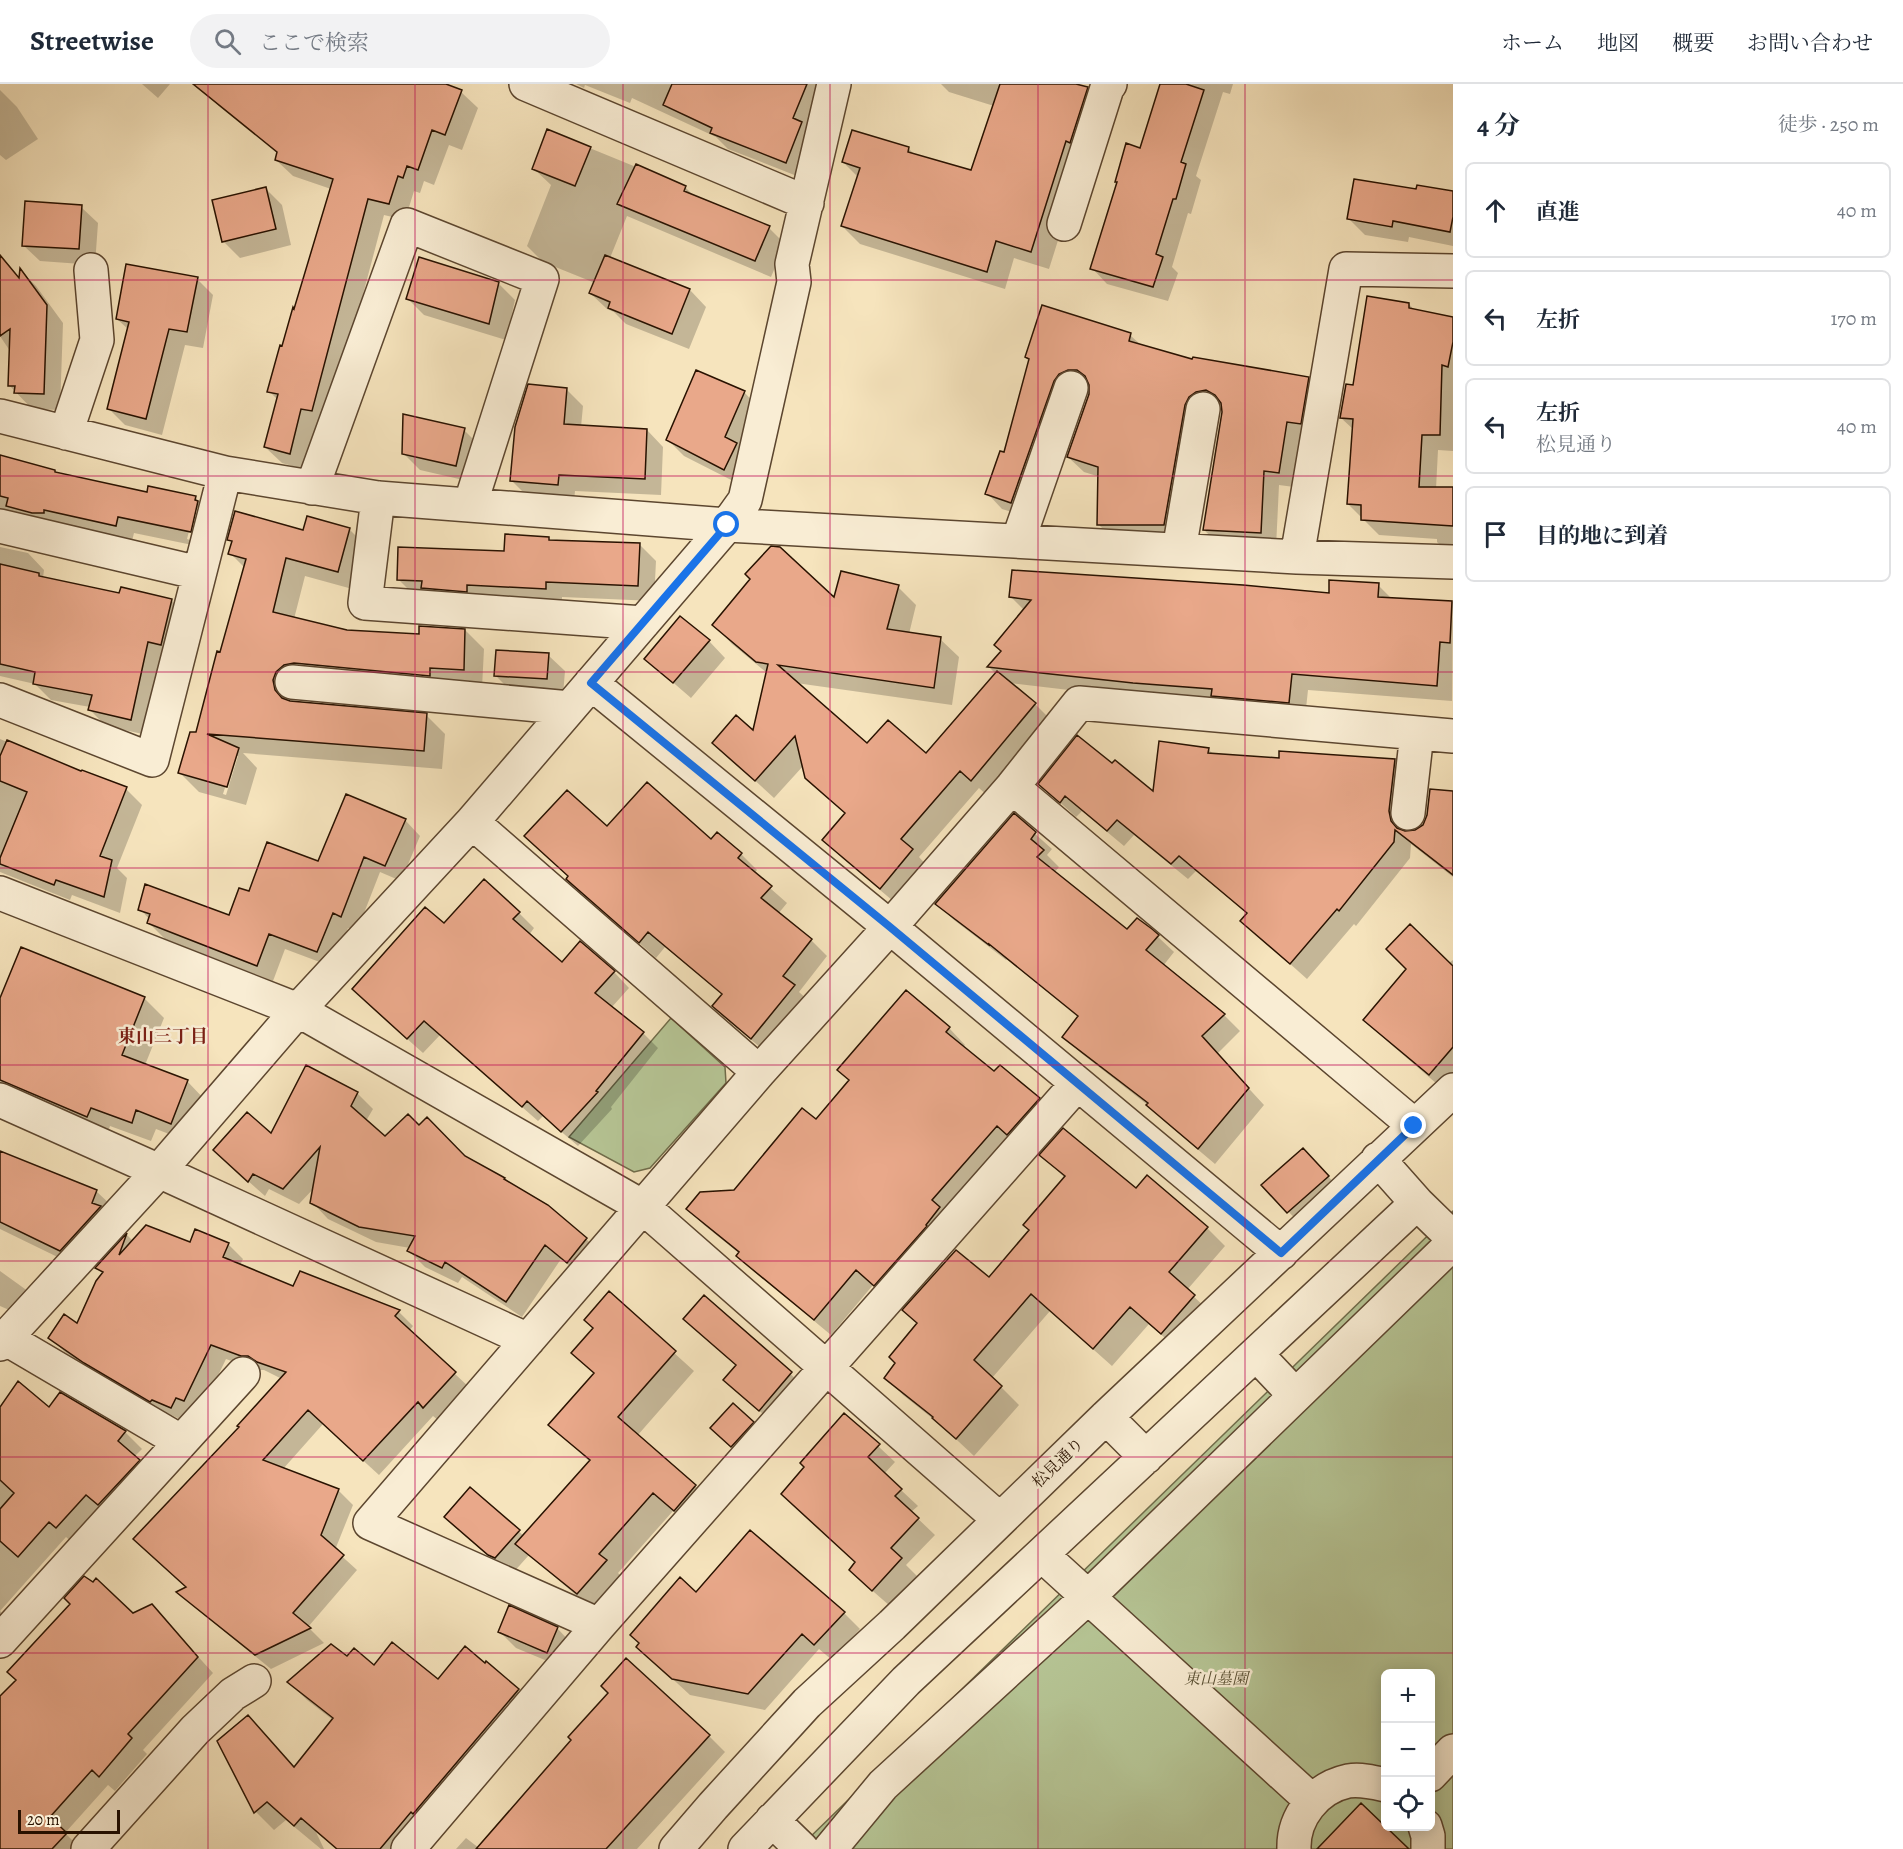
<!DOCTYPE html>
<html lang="ja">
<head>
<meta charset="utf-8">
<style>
	body { margin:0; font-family:Alegreya,"Noto Serif JP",serif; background:#f2f2f3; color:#1f2937 }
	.controls { position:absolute; right:18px; bottom:18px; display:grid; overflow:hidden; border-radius:9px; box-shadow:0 3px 15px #0003 }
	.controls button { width:54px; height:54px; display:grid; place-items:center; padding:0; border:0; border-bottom:2px solid #e0e1e3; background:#fff; color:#1f2937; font:30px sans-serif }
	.scale { position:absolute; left:18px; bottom:15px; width:102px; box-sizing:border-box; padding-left:6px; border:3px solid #291200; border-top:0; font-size:16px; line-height:21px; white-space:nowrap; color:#291200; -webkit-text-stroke:4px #f9edd4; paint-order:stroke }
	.stop { position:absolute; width:18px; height:18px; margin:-14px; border:4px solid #1a73e8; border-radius:50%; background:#fff }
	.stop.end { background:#1a73e8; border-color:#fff; box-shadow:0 2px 6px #0008 }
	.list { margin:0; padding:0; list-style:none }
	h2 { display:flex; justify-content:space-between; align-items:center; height:78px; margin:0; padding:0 24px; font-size:26px }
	h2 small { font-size:20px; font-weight:400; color:#747a83 }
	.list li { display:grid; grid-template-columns:39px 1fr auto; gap:18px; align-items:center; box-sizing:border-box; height:96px; margin:0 12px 12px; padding:0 12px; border:2px solid #e0e1e3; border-radius:9px }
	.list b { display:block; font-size:22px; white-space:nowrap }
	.list p { margin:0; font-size:20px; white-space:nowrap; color:#747a83 }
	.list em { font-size:20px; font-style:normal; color:#747a83 }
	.icon { flex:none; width:33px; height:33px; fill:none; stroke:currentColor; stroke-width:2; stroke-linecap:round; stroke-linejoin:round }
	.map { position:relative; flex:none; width:1453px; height:1765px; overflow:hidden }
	header { display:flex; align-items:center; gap:36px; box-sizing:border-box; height:84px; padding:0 30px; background:#fff; border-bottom:2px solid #e0e1e3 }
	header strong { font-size:28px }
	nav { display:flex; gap:33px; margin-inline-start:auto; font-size:21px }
	.search { width:420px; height:54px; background:#f2f2f3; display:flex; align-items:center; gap:15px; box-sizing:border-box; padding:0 21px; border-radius:33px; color:#747a83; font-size:22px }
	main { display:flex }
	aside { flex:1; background:#fff }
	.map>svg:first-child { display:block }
	.green { fill:#b6c595; stroke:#706c4a; stroke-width:1.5; fill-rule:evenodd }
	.shadow { fill:#0003; fill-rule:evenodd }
	.building { fill:#e9a88a; stroke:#291200; stroke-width:1.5 }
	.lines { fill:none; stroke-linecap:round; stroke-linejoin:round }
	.minor-casing { stroke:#5c462f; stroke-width:36 }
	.minor { stroke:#f9edd4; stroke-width:33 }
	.route { stroke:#1a73e8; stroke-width:8 }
	.grid { fill:none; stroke:#c2185b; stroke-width:1.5; stroke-opacity:0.55 }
	.labels { text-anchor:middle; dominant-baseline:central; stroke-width:5; stroke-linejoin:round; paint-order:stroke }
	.street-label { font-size:16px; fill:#291200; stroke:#f9edd4 }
	.park-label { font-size:16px; font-style:italic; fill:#5a5134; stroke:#f9edd4 }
	.neighbourhood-label { font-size:18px; font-weight:bold; fill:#7a1f14; stroke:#f9edd4 }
</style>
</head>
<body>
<header>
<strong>Streetwise</strong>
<div class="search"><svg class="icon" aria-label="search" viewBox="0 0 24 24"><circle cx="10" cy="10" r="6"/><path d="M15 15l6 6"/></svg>ここで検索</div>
<nav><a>ホーム</a><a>地図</a><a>概要</a><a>お問い合わせ</a></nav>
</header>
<main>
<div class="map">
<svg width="1453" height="1765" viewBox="0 0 1453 1765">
	<rect width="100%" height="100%" fill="#f6e4bd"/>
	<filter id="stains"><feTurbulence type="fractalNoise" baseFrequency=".00333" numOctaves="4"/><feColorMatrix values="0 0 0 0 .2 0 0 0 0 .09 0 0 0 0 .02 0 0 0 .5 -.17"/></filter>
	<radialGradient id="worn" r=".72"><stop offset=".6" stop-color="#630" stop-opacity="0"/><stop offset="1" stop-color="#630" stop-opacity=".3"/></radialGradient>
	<path class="green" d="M671,934L725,983L726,999L650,1084L634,1088L569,1053Z
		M1453,1127V1765H799L804,1759ZM1386,1590H1430V1742H1386Z"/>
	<path class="shadow" d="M142,0H170L158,14Z
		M209,0H442L461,8L478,24L462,66L449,61L434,101L424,97L420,109L414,107L405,136L384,131L328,343L306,386L282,379L265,363L278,316L269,307L331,105L293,92L276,76L278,70L220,23L204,7Z
		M576,0H829L802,94L728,65L716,53L632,14L630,19L585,1L584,4Z
		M941,0H1071L1087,5L1105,23L1084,74L1049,185L1014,174L1005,205L860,160L842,142L858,93L843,78L908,64L916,72L972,87L994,22L949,8Z
		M1162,0H1233L1230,10L1223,8L1196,92L1201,96L1191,130L1188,129L1172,183L1178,189L1168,217L1107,200L1092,184L1141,66Z
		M0,6L17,23L38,55L6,76L0,71Z
		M548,47L685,103L695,113L769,144L785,160L771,193L627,132L610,174L690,206L706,223L689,265L626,240L614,228L607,225L590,209L595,199L543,178L527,162L551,101L533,84Z
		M1418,102L1453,109V162L1409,153L1408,158L1365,151L1349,135L1417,107Z
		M266,105L282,121L291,161L240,174L223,157Z
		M81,123L98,139L95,181L40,177L23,161Z
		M0,171L21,195V187L36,202L63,239L60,326L32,325L9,301L10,267L0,252Z
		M197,195L213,211L203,264L185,261L162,351L125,341L109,325L129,246L117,235Z
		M498,199L515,216L506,256L424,231L408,215Z
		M1409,220L1415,227L1453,234V367L1438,366L1436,405H1453V474L1437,458V455L1379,451L1348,420L1354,346L1341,334L1355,303Z
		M1130,251L1142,262L1193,276L1308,295L1323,310L1294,403L1279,401L1276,464L1220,461L1204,446L1223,328L1222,321L1212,323L1179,456H1114L1098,440L1100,393L1084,388L1068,373L1090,310L1091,301L1084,300L1027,433L1002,425L987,409L1005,370L1030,276L1027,273Z
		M566,305L583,322L581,343L647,346L663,363L661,411L575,407L574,417L528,413L512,397Z
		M744,308L760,325L741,401L684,372L668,356Z
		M464,346L480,362L472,398L420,386L403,369Z
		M0,371L55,387L57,390L148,410L195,413L211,430L207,464L134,449L132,457L0,450ZM195,424H198L190,456L187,455Z
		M349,445L368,464L356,506L305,492L294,535L346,548L421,552L465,546L484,565L482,604L295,606L292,618L426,631L445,650L442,685L243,669L257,684L246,721L199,708L180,689L197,650L245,484L230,469L233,459L229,456ZM235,672H238L226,711L223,710Z
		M548,454L552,457L639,460L656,477L654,517L562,513V520L415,512L398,495L505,468Z
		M0,463L28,469L44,486L43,494L121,510L171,516L187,533L147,651L106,642L90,626V623L51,616L35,600L0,592Z
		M1378,501L1393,516L1453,518L1452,617L1308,606L1305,634L1009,599L1035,620L1054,639L990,714L979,704L919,773L930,785L899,822L842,774L824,756L846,730L807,693L804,681L774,714L714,659L754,649L767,589L732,560L714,541L898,503L916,521L909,550L940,555L959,573L952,621L796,599L867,661L926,671L996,590L989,583L1003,568L1024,526L1011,513L1330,511Z
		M709,557L725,574L691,614L646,575Z
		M548,571L565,587L563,611L512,608L495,591Z
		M0,655L82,689L126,705L142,721L117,784L127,794L120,829L72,811L70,816L0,788Z
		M1208,665L1214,671L1280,676H1395L1411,693L1406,749L1416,748L1424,742L1428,732L1431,706L1453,708V793L1411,760L1410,774L1356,842L1354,840L1307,895L1242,837L1248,830L1196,787L1188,795L1134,751L1124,762L1082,727L1076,733L1040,700L1154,710Z
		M1014,731L1052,765L1047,771L1059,783L1054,789L1127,847L1157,852L1174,868L1163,882L1224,931L1240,947L1217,970L1264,1021L1215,1080L1164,1037L1149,1022L1081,969L1064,952L1079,934L1007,875L1006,876L954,836L937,820Z
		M405,736L420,752L401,797L380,788L357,847L348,844L333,883L285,865L273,897L165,855L149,839L150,836L140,825L230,833L250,809L319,779Z
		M607,744L711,757L741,770L757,786L754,790L787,819L778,830L811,856L827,872L799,908L810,918L767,969L730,938L714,922L723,911L665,863L656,874L568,795Z
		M519,829L534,844L529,851L562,880L614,888L629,904L611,924L643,949L658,964L611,1023L612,1025L578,1062L543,1032L538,1037L440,951L423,969L369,921L444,841Z
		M1453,876V1010L1451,1012L1387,957L1366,936Z
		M144,914L164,934L145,981L187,997L206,1017L190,1058L156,1045L151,1057L110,1042L107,1051L0,1006V918Z
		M949,944L965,961L963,963L995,989L1039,1015L1055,1031L891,1217L873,1201L831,1251L755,1188L739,1172L740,1170L704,1141L688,1125L734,1107L816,1038Z
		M357,1009L373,1025L366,1037L385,1054L419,1043L465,1073L504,1095L586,1155L602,1170L583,1193L561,1175L522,1233L462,1193L458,1199L425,1183L409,1167L410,1164L376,1158L328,1135L312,1118L315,1103L299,1120L269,1105L265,1112L231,1082L271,1052Z
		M0,1068L96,1107L112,1122L76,1182L0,1145Z
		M1041,1071L1136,1106L1207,1144L1225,1162L1187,1206L1212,1230L1180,1267L1149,1240L1112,1282L1050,1227L992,1294L1019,1321L974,1372L942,1342L903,1311L886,1293L989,1195L1031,1146L1065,1094Z
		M1319,1082L1344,1110L1305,1145L1263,1101Z
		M127,1151L133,1157L190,1160H228L243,1175L240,1181L294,1204L301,1189L399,1228L413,1242L409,1247L470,1304L439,1337L433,1332L379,1391L323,1340L283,1385L338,1406L353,1421L335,1466L357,1486L308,1543L324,1559L271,1585L193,1522L179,1508L187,1504L135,1455L241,1344L282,1295L264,1286H257L226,1275L199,1331L186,1338L167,1329L166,1331L101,1293L65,1268L50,1254L77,1242L103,1190L97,1184Z
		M0,1187L25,1205L41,1220L28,1234L0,1222Z
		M609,1210L694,1287L637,1352L695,1402L715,1421L694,1445L673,1427L618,1489L625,1496L597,1529L529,1471L512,1490L506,1487L462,1449L470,1405L524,1452L590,1378L550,1341L595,1290L573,1269L595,1245Z
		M704,1213L805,1303L774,1340L725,1296L737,1282L699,1249Z
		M61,1310L125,1348L142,1365L134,1373L155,1393L73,1459L66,1453L0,1527L5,1532L0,1537V1326L49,1325Z
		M845,1331L895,1378L884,1390L918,1422L911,1428L935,1451L906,1481L917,1492L890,1522L867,1502L857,1478Z
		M752,1339L760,1347L740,1370L720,1352Z
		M696,1510L844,1529L860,1545L832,1576L819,1565L765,1626L690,1611L638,1563Z
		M152,1522L213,1589L143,1666L147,1670L115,1707L108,1701L65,1749L81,1765H0V1615L133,1531Z
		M557,1544L573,1561L564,1584L516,1564L500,1548Z
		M347,1574L374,1583L438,1597L485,1581L486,1579L537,1625L413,1765H336L316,1748L324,1765H321L286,1736L274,1746L256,1728L219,1658L248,1633L295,1684L333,1636L307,1616L289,1598Z
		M709,1652L725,1668L637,1765H456L466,1754L479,1764Z"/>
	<path class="building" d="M193,0H446L462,6L445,51L432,46L418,86L407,82L403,94L398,92L389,120L368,115L312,327L301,325L290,370L264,363L278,310L267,308L280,261L282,262L293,223L294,225L333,95L275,76L277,68Z
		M672,0H807L793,34L802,38L786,79L710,49L712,44L663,21Z
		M1000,0H1076L1088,3L1070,59L1066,57L1031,168L996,157L987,188L841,142L860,84L842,78L852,46L909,63L908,68L971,86Z
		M1160,0H1186L1204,6L1181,78L1186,80L1176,115H1173L1156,170L1163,173L1153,203L1090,185L1117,98H1115L1126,59L1140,64Z
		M547,45L591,63L575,102L532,85Z
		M636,80L686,102L684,107L770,142L755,177L617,120Z
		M1354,95L1416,105L1417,101L1453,107V133L1450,148L1393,137L1392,143L1347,135Z
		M266,103L276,145L222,158L212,116Z
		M25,117L82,121L79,165L22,162Z
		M0,171L19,194L20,184L47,221L44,310L14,309L15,302H8L10,245L0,252Z
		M605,171L690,205L672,250L608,224L610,218L589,209Z
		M419,173L499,198L489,240L406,215Z
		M126,180L198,193L187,248L169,245L146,335L107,325L129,238L116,235Z
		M1367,212L1409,219V224L1453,233V258L1448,283L1442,281L1440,351H1422L1419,403H1453V442L1361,436V421L1347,420L1353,335L1340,334L1346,300L1353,301Z
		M1042,221L1131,249L1129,257L1192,275L1193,273L1309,293L1301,340L1287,338L1279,389L1264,387L1261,449L1203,446L1222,328L1221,319L1215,311L1206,306L1196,308L1189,313L1185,321L1164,441H1097L1098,383L1067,373L1089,310V301L1085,292L1077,286H1068L1059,290L1054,297L1011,419L985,410L1000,367L1004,368L1029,275L1025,273Z
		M696,286L745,307L725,353L737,359L724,386L666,356Z
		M528,300L567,304L564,340L647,345L645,395L559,391L558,401L510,397L515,343Z
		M403,330L465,344L456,382L402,370Z
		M0,371L55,386V388L147,408L148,402L196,412L195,416L198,417L191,448L118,433L116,442L44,426V429H32L6,422L8,414L0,412Z
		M235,427L303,446L307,432L350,444L338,488L286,474L273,528L347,546L419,550V542L465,545L464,586L430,584V592L294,579L284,581L276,588L273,596L275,606L282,614L290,617L427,629L424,667L207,650L239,664L227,703L178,689L190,648H196L217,567L220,568L246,475L228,470L232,457L227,456Z
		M505,450L549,453V456L640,459L638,502L546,498V505L467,501V508L421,504L422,497L397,496L398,463L504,467Z
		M771,462L780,463L834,513L841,487L899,501L887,545L941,553L934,604L778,581L867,659L888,636L926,669L997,587L1036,619L971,697L960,687L901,755L913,765L880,805L822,756L845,729L805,694L795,652L755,697L712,659L736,631L753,646L768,580L756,578L712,541L750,495L745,490Z
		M0,480L39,489V492L119,509L121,503L172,515L161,561L148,558L131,636L88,626L92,611L33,600L35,588L0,580Z
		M1012,486L1243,501L1329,509V496L1379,499L1378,513L1452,517L1450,559L1440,558L1437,602L1292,590L1289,619L1211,612L1212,605L1133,599L987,583L1001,567L994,561L1031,516L1009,513Z
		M680,532L710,556L673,599L644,575Z
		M496,566L549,569L547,595L494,592Z
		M1077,651L1112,679L1115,676L1153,707L1159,657L1209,664L1208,669L1279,674V667L1395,675L1389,727L1391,737L1397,744L1405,747L1415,746L1423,741L1427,731L1430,705L1453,707V791L1395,746L1394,758L1339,827L1337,825L1290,880L1240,837L1247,829L1179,772L1171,780L1117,736L1107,747L1065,712L1060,719L1038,700Z
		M7,656L81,687L82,686L127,703L100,772L112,776L104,813L56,796L54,801L0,780V774L27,708L0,697V672Z
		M647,698L711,755L717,748L742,769L738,774L772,802L761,814L812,855L783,892L795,901L751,955L712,922L722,910L648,848L639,859L566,795L568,792L524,752L567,706L607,742Z
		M346,710L406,735L385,782L364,773L341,833L333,829L317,868L269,850L257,882L147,839L150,830L138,826L145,800L229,831L239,804L249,807L267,758L318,777Z
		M1014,729L1036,748L1031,755L1044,766L1037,773L1127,845L1137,834L1152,845L1159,851L1146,866L1225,930L1202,952L1249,1004L1198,1065L1146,1021L1148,1019L1062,953L1078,932L989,860V861L935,820Z
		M484,795L520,828L513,835L562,878L580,857L615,887L595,909L644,948L596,1007L598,1008L561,1048L527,1017L522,1023L424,937L407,955L352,905L425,823L444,839Z
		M1410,840L1453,882V963L1429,991L1363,936L1406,885L1386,865Z
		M21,863L145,913L122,971L188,996L171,1040L136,1026L132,1039L91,1024L87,1033L0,996V914Z
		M906,906L950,943L946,948L994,987L1000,981L1040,1014L1007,1051L997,1042L932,1116L940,1123L926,1141L927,1142L874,1202L856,1186L814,1236L736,1172L739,1168L686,1125L700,1108L734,1106L802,1024L816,1035L849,996L837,986Z
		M306,981L358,1008L351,1022L385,1052L408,1030L419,1041L427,1033L465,1072L505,1094L504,1095L548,1121L587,1154L567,1179L545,1161L506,1218L445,1178L442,1184L407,1167L415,1152L359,1143L310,1119L320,1063L283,1105L253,1090L248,1098L213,1066L247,1028L271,1049Z
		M1063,1044L1136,1104L1147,1091L1208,1143L1169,1188L1195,1211L1161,1250L1130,1223L1093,1265L1031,1210L974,1276L1002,1302L956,1355L932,1334L933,1333L884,1294L895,1279L889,1273L917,1239L902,1226L956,1166L989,1193L1029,1146L1023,1141L1065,1092L1039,1071Z
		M1303,1064L1329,1092L1287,1129L1261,1101Z
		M0,1067L97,1106L92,1119L101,1122L60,1167L0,1138Z
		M146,1141L190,1158L195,1145L229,1159L223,1173L293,1202L300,1187L400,1226L395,1232L456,1288L423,1324L418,1318L363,1377L308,1326L263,1376L339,1405L321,1451L344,1471L293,1529L311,1544L255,1571L176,1508L186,1503L133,1455L239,1343L237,1342L286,1288L257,1278L248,1272H241L211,1261L184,1317L176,1314L171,1324L152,1316L150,1318L84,1279L48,1254L64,1230L77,1239L96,1197L103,1188L95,1184L127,1149L119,1171Z
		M609,1207L676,1267L618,1333L696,1401L674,1427L653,1409L599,1470L607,1476L577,1510L515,1460L590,1376L548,1341L594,1289L571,1269L593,1244L584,1236Z
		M704,1211L792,1288L759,1327L723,1296L736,1281L683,1235Z
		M18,1297L49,1323L60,1308L126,1347L118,1357L140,1376L98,1421L86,1411L56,1444L49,1438L18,1473L0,1457V1425L14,1409L0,1396V1323Z
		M733,1319L754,1338L731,1363L710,1344Z
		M844,1329L880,1360L868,1373L902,1405L895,1412L919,1434L891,1464L902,1474L872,1507L849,1486L855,1478L781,1410L804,1383L800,1379Z
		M470,1403L520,1446L495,1474L488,1471L444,1433Z
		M750,1446L845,1528L814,1561L802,1550L748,1610L672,1595L636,1563L639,1559L630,1551L680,1493L696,1508Z
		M84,1492L93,1498L96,1494L133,1529L152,1520L198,1573L128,1650L132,1654L99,1693L92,1686L50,1733L67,1749L52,1765H0V1612L16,1596L7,1588L70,1520L64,1514Z
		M509,1521L558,1543L547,1569L498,1548Z
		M392,1558L438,1595L465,1562L485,1579L486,1577L519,1605L413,1730L411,1728L380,1765H337L301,1734L294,1742L267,1718L254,1729L217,1657L248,1631L294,1683L333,1634L287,1598L331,1560L347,1572L354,1564L374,1581Z
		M626,1574L710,1651L606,1765H476L571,1656L568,1653L608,1609L601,1602Z
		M1361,1719L1409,1765H1317Z"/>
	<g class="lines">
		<g class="minor-casing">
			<path id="minor" d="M526,0L807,119
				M1064,140L1107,4L1110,0
				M0,332L225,389L378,414L727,441L1297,473L1453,478
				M66,349L97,256L91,186
				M312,404L407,141L542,195L470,421
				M378,414L365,519L643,539
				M0,442L199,489
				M1018,457L1071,304
				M1179,466L1203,325
				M1297,473L1346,185L1453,187
				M292,598L570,624
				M591,599L890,843L1281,1169
				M0,616L152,676L225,389
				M1012,703L1415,1042
				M1408,729L1417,649
				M472,738L759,988
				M0,809L298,926L643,1123L999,1435
				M0,1016L159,1087L528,1256
				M1417,1119L1453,1154
				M5,1254L180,1357
				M0,1260L159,1087L298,926L472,738L727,441L745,416L794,198L792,180L834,0
				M1256,1270L1295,1311
				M1106,1333L1146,1373
				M1042,1471L1312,1717
				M599,1541L370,1439L759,988L890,843L1012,703L1079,619L1453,652
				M0,1557L243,1290
				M1430,1691L1453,1667
				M772,1736L802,1765
				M1425,1742L1428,1752V1765
				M88,1765L195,1646L233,1610L254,1597
				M408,1765L599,1541L1077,1000
				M676,1765L713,1722L807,1619L892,1541L1106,1333L1453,1006
				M745,1765L906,1597L1417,1119L1378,1075
				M830,1765L883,1701L1087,1514L1453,1159
				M1294,1765C1293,1733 1316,1704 1348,1697C1361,1695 1373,1698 1386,1701"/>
		</g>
		<use href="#minor" class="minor"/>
	</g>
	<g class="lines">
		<path class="route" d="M727,441L591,599L890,843L1281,1169L1414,1042"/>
	</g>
	<path class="grid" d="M208,0V1765M415,0V1765M623,0V1765M830,0V1765M1038,0V1765M1245,0V1765M0,196H1453M0,392H1453M0,588H1453M0,784H1453M0,981H1453M0,1177H1453M0,1373H1453M0,1569H1453"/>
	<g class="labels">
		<g class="street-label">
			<text transform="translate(1058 1379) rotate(-44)">松見通り</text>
		</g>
		<g class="park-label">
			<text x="1216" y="1595">東山墓園</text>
		</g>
		<g class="neighbourhood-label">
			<text x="163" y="952">東山三丁目</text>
		</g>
	</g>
	<rect width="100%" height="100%" filter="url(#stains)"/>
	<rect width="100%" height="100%" fill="url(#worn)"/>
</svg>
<div class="controls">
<button>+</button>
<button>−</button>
<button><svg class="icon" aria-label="locate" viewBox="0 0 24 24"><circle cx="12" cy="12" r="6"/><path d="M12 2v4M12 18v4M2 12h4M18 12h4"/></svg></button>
</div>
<div class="scale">20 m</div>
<div class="stop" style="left:727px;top:441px"></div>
<div class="stop end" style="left:1414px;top:1042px"></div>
</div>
<aside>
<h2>4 分<small>徒歩 · 250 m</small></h2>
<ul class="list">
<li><svg class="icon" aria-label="ahead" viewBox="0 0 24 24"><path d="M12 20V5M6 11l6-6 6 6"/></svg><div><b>直進</b></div><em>40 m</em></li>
<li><svg class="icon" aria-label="left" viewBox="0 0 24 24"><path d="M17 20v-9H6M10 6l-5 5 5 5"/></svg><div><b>左折</b></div><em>170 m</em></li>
<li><svg class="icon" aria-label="left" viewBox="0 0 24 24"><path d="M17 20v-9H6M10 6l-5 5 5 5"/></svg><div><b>左折</b><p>松見通り</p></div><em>40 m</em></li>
<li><svg class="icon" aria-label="arrive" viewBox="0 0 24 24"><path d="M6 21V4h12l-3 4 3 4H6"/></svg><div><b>目的地に到着</b></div></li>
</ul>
</aside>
</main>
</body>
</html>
